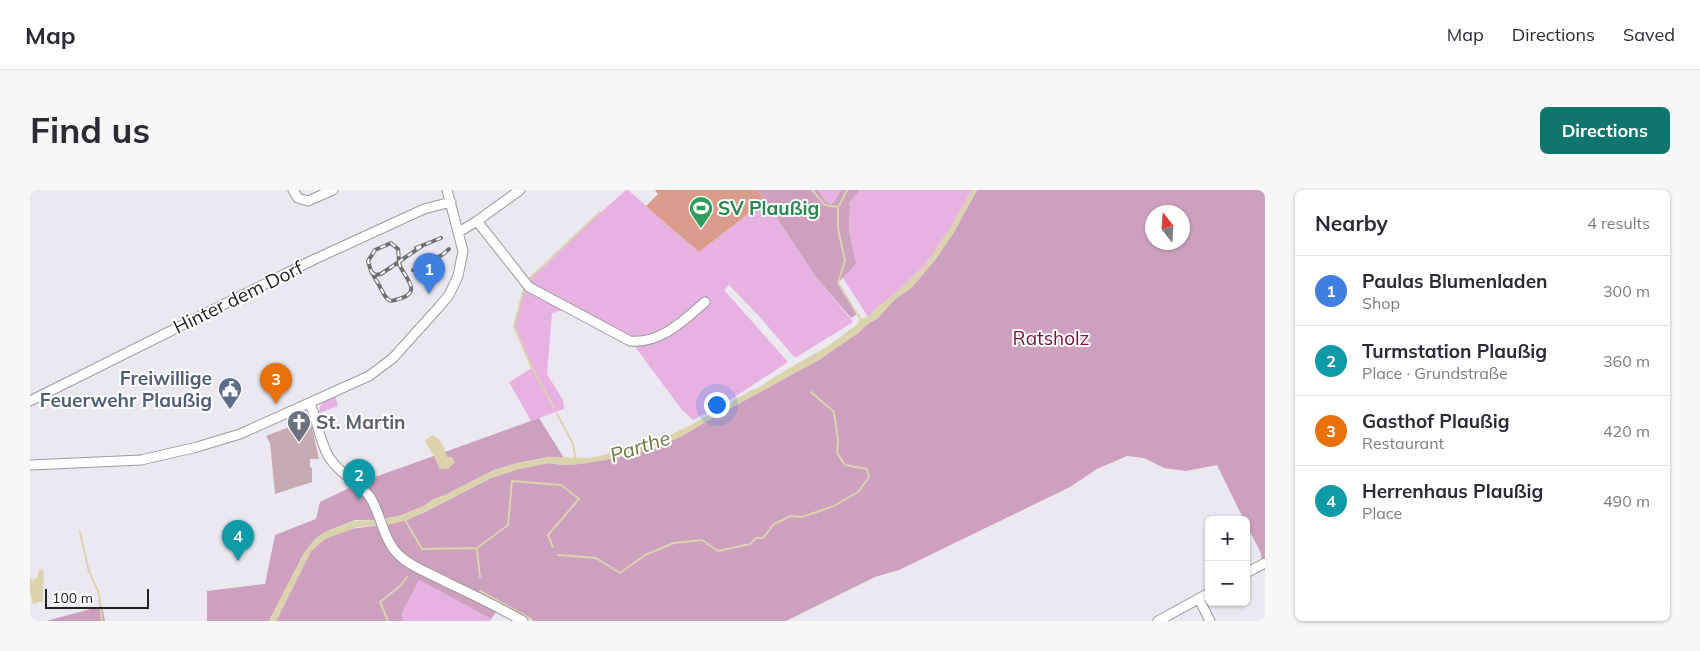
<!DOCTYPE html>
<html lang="en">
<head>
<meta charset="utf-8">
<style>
	body { margin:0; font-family:Mulish,sans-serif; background:#f7f7f7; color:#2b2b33 }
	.controls { position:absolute; right:15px; bottom:15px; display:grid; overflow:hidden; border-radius:8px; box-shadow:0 1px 4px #0004 }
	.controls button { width:45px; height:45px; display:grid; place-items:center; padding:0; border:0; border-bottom:1px solid #e1e1e2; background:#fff; color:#2b2b33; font:25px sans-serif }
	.compass { position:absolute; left:1115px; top:15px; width:45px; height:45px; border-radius:50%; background:#fff; box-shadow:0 1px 4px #0004; rotate:343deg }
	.scale { position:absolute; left:15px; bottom:12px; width:104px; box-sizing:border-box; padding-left:5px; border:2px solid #212121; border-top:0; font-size:14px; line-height:18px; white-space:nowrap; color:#212121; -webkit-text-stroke:4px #fff; paint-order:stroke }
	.you { position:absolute; left:686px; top:214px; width:18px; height:18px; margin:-12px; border:4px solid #fff; border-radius:50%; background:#1a73e8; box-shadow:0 0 0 8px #1a73e833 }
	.badge { display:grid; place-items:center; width:32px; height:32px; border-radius:50%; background:#0f766e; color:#fff; font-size:16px; font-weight:700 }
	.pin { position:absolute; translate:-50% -41px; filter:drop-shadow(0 1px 2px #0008) }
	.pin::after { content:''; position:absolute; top:26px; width:18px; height:15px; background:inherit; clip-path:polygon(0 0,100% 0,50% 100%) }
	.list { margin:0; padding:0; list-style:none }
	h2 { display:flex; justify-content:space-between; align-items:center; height:65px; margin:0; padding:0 20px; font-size:21px }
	h2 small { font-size:16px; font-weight:400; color:#7c7c81 }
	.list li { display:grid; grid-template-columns:32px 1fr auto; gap:15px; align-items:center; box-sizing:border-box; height:70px; padding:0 20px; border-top:1px solid #e1e1e2 }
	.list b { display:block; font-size:19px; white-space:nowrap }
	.list p { margin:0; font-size:16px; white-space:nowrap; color:#7c7c81 }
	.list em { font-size:16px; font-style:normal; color:#7c7c81 }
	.map { position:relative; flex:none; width:1235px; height:431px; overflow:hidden; border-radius:8px }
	header { display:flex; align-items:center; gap:30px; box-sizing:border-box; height:70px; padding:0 25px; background:#fff; border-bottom:1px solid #e1e1e2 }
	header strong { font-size:24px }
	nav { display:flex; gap:28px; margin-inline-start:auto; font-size:18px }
	.intro { display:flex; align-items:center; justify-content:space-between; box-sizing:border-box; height:120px; padding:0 30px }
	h1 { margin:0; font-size:35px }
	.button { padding:12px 22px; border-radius:8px; background:#0f766e; color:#fff; font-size:18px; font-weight:700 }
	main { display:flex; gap:30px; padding:0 30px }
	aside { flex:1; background:#fff; border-radius:8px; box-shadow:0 1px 4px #0004 }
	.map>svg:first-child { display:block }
	.grass { fill:#e7b2e1 }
	.forest { fill:#cda0bf; fill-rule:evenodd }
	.cemetery { fill:#c8abb2 }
	.pitch { fill:#da9d8c }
	.water { fill:#dbd3ac }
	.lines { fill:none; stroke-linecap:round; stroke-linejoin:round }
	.stream { stroke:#dbd3ac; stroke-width:2 }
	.minor-casing { stroke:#9b9b9b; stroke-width:11 }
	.minor { stroke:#fff; stroke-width:9 }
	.rail-casing { stroke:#6f6f6f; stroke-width:4 }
	.rail { stroke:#fff; stroke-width:2; stroke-dasharray:5.5; stroke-linecap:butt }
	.labels { text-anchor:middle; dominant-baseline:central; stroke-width:4; stroke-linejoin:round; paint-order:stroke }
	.leisure-label { font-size:19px; font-weight:bold; fill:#27864d; stroke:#fff; text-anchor:start }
	.street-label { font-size:19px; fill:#212121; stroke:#fff }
	.park-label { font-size:19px; fill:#7b1434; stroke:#fff }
	.service-label { font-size:19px; font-weight:bold; fill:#4e5e75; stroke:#fff; text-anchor:end }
	.worship-label { font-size:19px; font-weight:bold; fill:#5b616d; stroke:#fff; text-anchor:start }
	.water-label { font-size:20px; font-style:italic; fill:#6f763c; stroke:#fff }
</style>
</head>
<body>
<header>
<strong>Map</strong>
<nav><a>Map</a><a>Directions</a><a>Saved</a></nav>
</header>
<div class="intro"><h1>Find us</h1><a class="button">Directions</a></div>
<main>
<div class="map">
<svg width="1235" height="431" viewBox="0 0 1235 431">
	<rect width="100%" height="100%" fill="#ebe8f1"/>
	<path class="grass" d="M596,0H598L669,62L735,11L785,86L823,132L765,168L729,126L699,95L694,100L758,172L689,217L663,230L652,220L606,158L599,152L536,119L522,123L517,184L533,210L534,219L501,231L479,192L502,178L484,136L494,99L498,90L519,72L540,50Z
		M788,0H811L805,11L801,14L796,12Z
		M830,0H942L921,37L896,74L866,103L850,115L838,127L813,88L826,74L819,39L820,17L819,13Z
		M305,205L308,216L289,223C289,212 296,210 305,205Z
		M389,390L461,429L460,431H373L372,423Z"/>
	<path class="forest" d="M728,0H788L796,12L801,14L805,11L811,0H830L819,13L820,17L819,39L826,74L808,93L827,124L821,128L785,86Z
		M947,0H1235V380L1232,375L1231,363L1216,334V330H1214L1187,275L1156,281L1134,278L1114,268L1097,266L1067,279L1040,297L869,380L845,387L756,431H504L473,413L461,429L389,390L372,423L373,431H246L281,361L295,349L319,339L361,334L391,324L461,288L489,279L518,273L534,275L550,274L587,268L632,255L652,246L672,234L790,169L828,143L839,133L848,128L863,111L882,97L905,70L924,42ZM1122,22H1152V52H1122Z
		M509,228L534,268L519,267L487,273L464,280L415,305L402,310L394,316L369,326L346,330H325L295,342L285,349L274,363L239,431H177V401L235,394L245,345L286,329L290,312L334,291Z
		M72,416L75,431H16Z"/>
	<path class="cemetery" d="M275,231L281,233L289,269H280V277L282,278V292L245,304L240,253L236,246Z"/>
	<path class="pitch" d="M625,0H728L735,11L669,62L616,16L628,4Z"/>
	<path class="water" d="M942,0H947L924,42L905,70L882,97L863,111L848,128L839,133L828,143L790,169L672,234L652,246L624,259L587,268L550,274L534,275L518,273L489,279L461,288L378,330L361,334L328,337L295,349L281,361L246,431H239L274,363L285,349L295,342L324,331L346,330L369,326L394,316L402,310L415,305L464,280L487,273L519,267L560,268L622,254L661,235L720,201L728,198L746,186L798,156L828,134L830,129L838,127L850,115L866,103L896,74L921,37Z
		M403,245C411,250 415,258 417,267H422L425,272L418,279H409C407,269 399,260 395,250Z
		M9,380H13C15,391 12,400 13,411L3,414L0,402V386L2,390L7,388Z"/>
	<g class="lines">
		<path class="stream" d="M782,0L795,15L808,17V39L815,71L808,93L831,130
			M809,16L817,0
			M498,90L570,22
			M494,99L484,136L502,178L524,218
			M527,224L543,254L546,270
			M375,330L392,359L447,358L478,335L482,291L531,295L549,309L518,345L523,357
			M50,342L58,378L69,404L72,431
			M447,360L450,387
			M528,365L566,368L590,383L615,365L644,353L672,350L688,361L720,354L726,348H733L744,334L761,326L772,327L804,316L828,302L839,287L837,279L815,275L807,263L808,251L804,222L781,202
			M450,401L501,429
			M358,431L350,412L370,396L377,387"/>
		<g class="minor-casing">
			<path id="minor" d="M263,0L268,8L278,11L303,0
				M447,31L499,97L600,151C631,154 654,130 675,112
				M429,42L447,31L490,0
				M0,211L283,70L394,19L421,12
				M280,214C288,231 289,251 299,267C309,284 330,293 340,307C351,324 353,350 369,365C382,378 402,384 418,393C444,405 468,417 493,431
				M0,275L111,270L167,257L210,244L339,186L363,168L408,118L419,105L428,86L433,61L417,0
				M1216,383L1235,373
				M1169,409L1180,431
				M1128,431L1179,403"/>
		</g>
		<use href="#minor" class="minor"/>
		<g class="rail-casing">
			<path id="rail" d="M361,53L368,59C369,65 368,73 371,78C379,92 392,104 365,110C360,112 358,110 355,106L341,81L338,71L345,60Z
				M386,58L411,48
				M383,80L412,65L419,59
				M341,81L345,85L351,84L392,56"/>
		</g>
		<use href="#rail" class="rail"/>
	</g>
	<defs>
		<g id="stadium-pin" transform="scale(1.25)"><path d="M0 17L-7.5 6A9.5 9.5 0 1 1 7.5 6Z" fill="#2e9e5b" stroke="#fff"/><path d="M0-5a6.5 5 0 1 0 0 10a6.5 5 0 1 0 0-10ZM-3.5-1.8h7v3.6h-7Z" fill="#fff"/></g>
		<g id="civic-pin" transform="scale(1.25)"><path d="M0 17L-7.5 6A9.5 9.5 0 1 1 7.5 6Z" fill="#5c6f8a" stroke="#fff"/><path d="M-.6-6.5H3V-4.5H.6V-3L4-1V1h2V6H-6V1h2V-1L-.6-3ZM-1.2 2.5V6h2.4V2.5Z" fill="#fff"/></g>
		<g id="church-pin" transform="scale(1.25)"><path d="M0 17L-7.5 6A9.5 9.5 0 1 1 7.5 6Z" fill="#6b7280" stroke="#fff"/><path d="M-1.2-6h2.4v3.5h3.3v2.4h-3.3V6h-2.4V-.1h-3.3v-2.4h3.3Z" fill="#fff"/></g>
	</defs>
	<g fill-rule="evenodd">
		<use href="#stadium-pin" x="671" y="18"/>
		<use href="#civic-pin" x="200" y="199"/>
		<use href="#church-pin" x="269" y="232"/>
	</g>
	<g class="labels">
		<g class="leisure-label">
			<text x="688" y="18">SV Plaußig</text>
		</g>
		<g class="street-label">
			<text transform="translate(208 107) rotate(-26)">Hinter dem Dorf</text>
		</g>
		<g class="park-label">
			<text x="1021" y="148">Ratsholz</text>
		</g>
		<g class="service-label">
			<text x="182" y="188">Freiwillige<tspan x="182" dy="22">Feuerwehr Plaußig</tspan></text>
		</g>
		<g class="worship-label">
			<text x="286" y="232">St. Martin</text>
		</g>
		<g class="water-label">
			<text transform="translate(610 256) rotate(-18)">Parthe</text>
		</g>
	</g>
</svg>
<div class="controls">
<button>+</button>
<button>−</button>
</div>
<svg class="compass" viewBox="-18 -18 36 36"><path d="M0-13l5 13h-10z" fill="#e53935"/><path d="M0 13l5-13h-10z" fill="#7c7c81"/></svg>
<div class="scale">100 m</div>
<div class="you"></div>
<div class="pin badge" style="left:399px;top:104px;background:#3f7fe0">1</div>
<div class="pin badge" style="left:329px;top:310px;background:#0f9aa8">2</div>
<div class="pin badge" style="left:246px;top:214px;background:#e8710a">3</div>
<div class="pin badge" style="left:208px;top:371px;background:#0f9aa8">4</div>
</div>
<aside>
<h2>Nearby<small>4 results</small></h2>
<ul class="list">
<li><span class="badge" style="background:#3f7fe0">1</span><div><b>Paulas Blumenladen</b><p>Shop</p></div><em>300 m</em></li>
<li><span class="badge" style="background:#0f9aa8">2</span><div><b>Turmstation Plaußig</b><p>Place · Grundstraße</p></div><em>360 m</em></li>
<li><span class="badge" style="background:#e8710a">3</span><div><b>Gasthof Plaußig</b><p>Restaurant</p></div><em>420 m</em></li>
<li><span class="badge" style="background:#0f9aa8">4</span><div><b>Herrenhaus Plaußig</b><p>Place</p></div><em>490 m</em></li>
</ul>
</aside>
</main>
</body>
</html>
